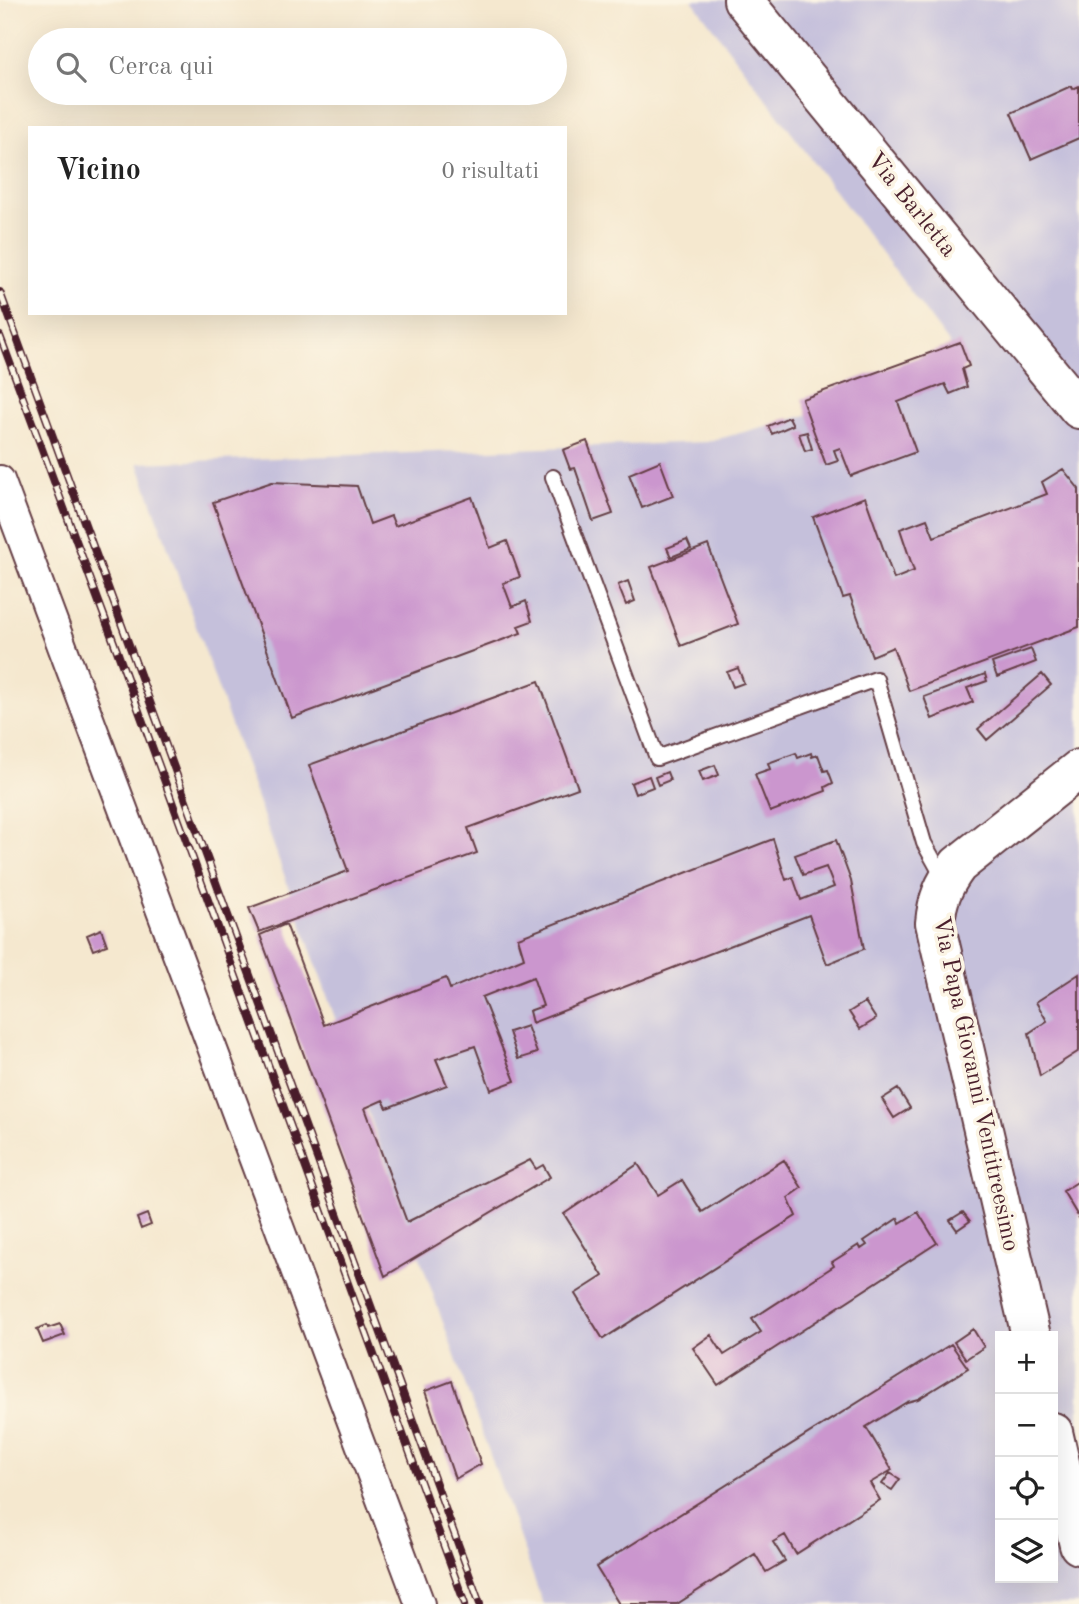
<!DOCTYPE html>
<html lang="it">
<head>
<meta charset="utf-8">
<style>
	body { margin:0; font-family:"Old Standard TT",serif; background:#f2f2f2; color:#222 }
	.controls { position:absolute; right:21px; bottom:21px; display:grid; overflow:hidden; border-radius:0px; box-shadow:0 7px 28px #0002 }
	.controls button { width:63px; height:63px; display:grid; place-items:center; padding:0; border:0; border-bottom:2px solid #e0e0e0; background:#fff; color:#222; font:35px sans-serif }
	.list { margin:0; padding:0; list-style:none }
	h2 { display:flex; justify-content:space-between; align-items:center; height:91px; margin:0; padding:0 28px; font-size:30px }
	h2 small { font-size:23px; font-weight:400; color:#767676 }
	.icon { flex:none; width:38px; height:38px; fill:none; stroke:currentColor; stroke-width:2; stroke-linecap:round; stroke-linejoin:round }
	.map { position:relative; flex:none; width:1079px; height:1604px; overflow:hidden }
	.search { position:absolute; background:#fff; box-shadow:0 7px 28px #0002; left:28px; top:28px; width:539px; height:77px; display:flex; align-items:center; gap:18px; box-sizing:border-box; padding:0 24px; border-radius:38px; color:#767676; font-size:26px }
	.panel { position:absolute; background:#fff; box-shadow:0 7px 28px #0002; left:28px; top:126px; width:539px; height:189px; border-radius:0px }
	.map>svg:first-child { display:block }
	.industrial { fill:#c5c0db; fill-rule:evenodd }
	.building { fill:#cb96ce }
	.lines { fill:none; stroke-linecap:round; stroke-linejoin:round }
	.lane-casing { stroke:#643d44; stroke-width:18 }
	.street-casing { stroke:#643d44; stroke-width:32 }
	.secondary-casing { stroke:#643d44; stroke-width:42 }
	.lane { stroke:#fff; stroke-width:14 }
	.street { stroke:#fff; stroke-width:28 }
	.secondary { stroke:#fff; stroke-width:38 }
	.rail-casing { stroke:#4a1f2b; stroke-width:8 }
	.rail { stroke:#fcf5e5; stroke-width:5; stroke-dasharray:16; stroke-linecap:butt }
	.labels { text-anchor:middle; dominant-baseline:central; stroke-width:7; stroke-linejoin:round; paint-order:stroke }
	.street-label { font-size:24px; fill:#4a1f2b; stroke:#fcf5e5 }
</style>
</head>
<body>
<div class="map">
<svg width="1079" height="1604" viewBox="0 0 1079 1604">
	<rect width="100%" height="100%" fill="#fcf5e5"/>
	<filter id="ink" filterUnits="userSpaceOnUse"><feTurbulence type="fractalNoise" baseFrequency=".0143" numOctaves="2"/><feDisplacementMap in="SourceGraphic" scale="14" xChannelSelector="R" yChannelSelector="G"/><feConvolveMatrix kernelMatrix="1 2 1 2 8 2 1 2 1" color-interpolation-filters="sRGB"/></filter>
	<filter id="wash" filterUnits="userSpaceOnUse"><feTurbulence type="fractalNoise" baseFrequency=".00686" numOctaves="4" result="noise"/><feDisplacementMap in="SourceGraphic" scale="28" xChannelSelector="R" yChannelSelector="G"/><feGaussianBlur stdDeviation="1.57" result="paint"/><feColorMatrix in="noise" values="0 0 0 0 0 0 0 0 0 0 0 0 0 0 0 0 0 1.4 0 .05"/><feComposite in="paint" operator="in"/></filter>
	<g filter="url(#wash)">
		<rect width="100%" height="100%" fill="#f5e8cf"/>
		<path class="industrial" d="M692,0H1079V1604H543L138,463L707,442L970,371ZM1000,1336H1053V1578H1000Z"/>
		<g id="blocks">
			<path class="building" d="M1071,86L1073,89L1079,86V138L1031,159L1011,113Z
				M960,342L969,366L962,369L967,387L950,394L945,384L898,402L916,452L851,476L840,448L834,450L838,461L826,465L802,399Z
				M789,417L793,425L772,434L768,426Z
				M807,432L812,449L805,451L799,434Z
				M587,441L613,514L593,521L575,468L570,469L563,450Z
				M660,461L673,496L642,508L629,474Z
				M1063,469L1079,489V627L909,691L893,647L872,656L850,596L843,598L813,517L865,497L894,579L914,571L900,529L927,519L934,537L1047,494L1042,482Z
				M272,482L357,486L370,524L391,516L395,526L472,497L490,548L507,541L520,577L503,583L512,607L526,601L532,621L518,626L521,633L292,718L213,502Z
				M687,540L691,549L671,557L667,548Z
				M708,545L738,624L681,646L651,567Z
				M628,581L635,601L626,605L618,585Z
				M1031,649L1036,662L997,677L992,663Z
				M738,668L744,683L733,687L727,672Z
				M985,674L987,681L967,688L973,702L932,719L924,697Z
				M1042,674L1051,685L987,740L978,729Z
				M539,681L578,788L468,828L477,853L259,932L249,908L348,871L309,765Z
				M796,753L798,758L811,753L812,757L818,755L824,771L828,770L833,783L825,787L826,791L770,812L755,774L770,769L768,763Z
				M715,765L719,775L703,781L699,771Z
				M667,772L670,780L658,785L655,777Z
				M649,776L653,787L635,794L631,783Z
				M773,839L786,880L793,877L801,900L834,887L826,867L803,875L795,855L836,840L851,881L864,949L827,964L809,915L532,1023L529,1011L543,1006L533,977L482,997L515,1081L491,1090L475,1046L436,1059L447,1085L387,1108L383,1100L365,1108L407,1222L530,1160L536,1169L543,1165L550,1177L385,1276L260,935L286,924L324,1025L446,978L450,989L524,958L518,938Z
				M101,929L107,945L93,950L87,935Z
				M1079,974V1051L1040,1076L1029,1033L1047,1021L1036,1002Z
				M865,1002L876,1019L860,1029L849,1012Z
				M527,1026L537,1053L518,1059L509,1032Z
				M898,1089L910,1108L894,1118L882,1099Z
				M784,1160L802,1188L788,1198L796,1216L603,1339L575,1294L603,1276L564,1214L638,1164L658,1195L682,1180L702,1212Z
				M1079,1181V1218L1063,1191Z
				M918,1212L937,1243L718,1385L693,1348L711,1335L724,1355L761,1332L752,1319L834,1266L832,1262L859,1245L861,1249L867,1245L864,1241L898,1218L900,1223Z
				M963,1212L970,1221L957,1230L950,1220Z
				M147,1214L151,1225L141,1229L137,1218Z
				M60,1324L65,1335L43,1343L37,1329L47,1325L48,1328Z
				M973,1329L984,1347L966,1359L954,1342Z
				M951,1344L968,1368L918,1399L907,1402L866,1427L892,1470L870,1483L880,1500L796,1554L785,1535L773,1542L785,1561L766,1572L755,1554L677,1604H619L596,1567Z
				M452,1381L481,1464L455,1479L425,1391Z
				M890,1473L900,1479L892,1490L882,1484Z"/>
		</g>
	</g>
	<g filter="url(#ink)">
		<use href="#blocks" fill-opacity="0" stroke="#643d44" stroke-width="2"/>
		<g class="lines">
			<g class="lane-casing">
				<path id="lane" d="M553,477L657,758L876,679L924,843L944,879"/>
			</g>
			<g class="street-casing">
				<path id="street" d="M0,480L420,1604"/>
			</g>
			<g class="secondary-casing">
				<path id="secondary" d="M743,0L1079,409
					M1031,1336L935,923C937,899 944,884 958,865L1079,769
					M1053,1432L1079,1545"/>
			</g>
			<use href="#lane" class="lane"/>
			<use href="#street" class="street"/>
			<use href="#secondary" class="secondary"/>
			<g class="rail-casing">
				<path id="rail" d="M0,292L480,1604
					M0,336L116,648L465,1604"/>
			</g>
			<use href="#rail" class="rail"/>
		</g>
	</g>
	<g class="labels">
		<g class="street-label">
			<text transform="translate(911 205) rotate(51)">Via Barletta</text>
			<text transform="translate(975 1084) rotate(78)">Via Papa Giovanni Ventitreesimo</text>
		</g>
	</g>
</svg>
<div class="controls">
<button>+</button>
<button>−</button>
<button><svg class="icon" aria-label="locate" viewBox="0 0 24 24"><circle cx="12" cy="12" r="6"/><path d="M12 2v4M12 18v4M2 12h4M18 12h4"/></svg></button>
<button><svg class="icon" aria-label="layers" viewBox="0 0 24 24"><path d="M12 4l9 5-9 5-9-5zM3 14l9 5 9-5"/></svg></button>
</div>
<div class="search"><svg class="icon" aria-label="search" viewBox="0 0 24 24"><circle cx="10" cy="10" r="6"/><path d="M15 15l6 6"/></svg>Cerca qui</div>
<section class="panel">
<h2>Vicino<small>0 risultati</small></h2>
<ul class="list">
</ul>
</section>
</div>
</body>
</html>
